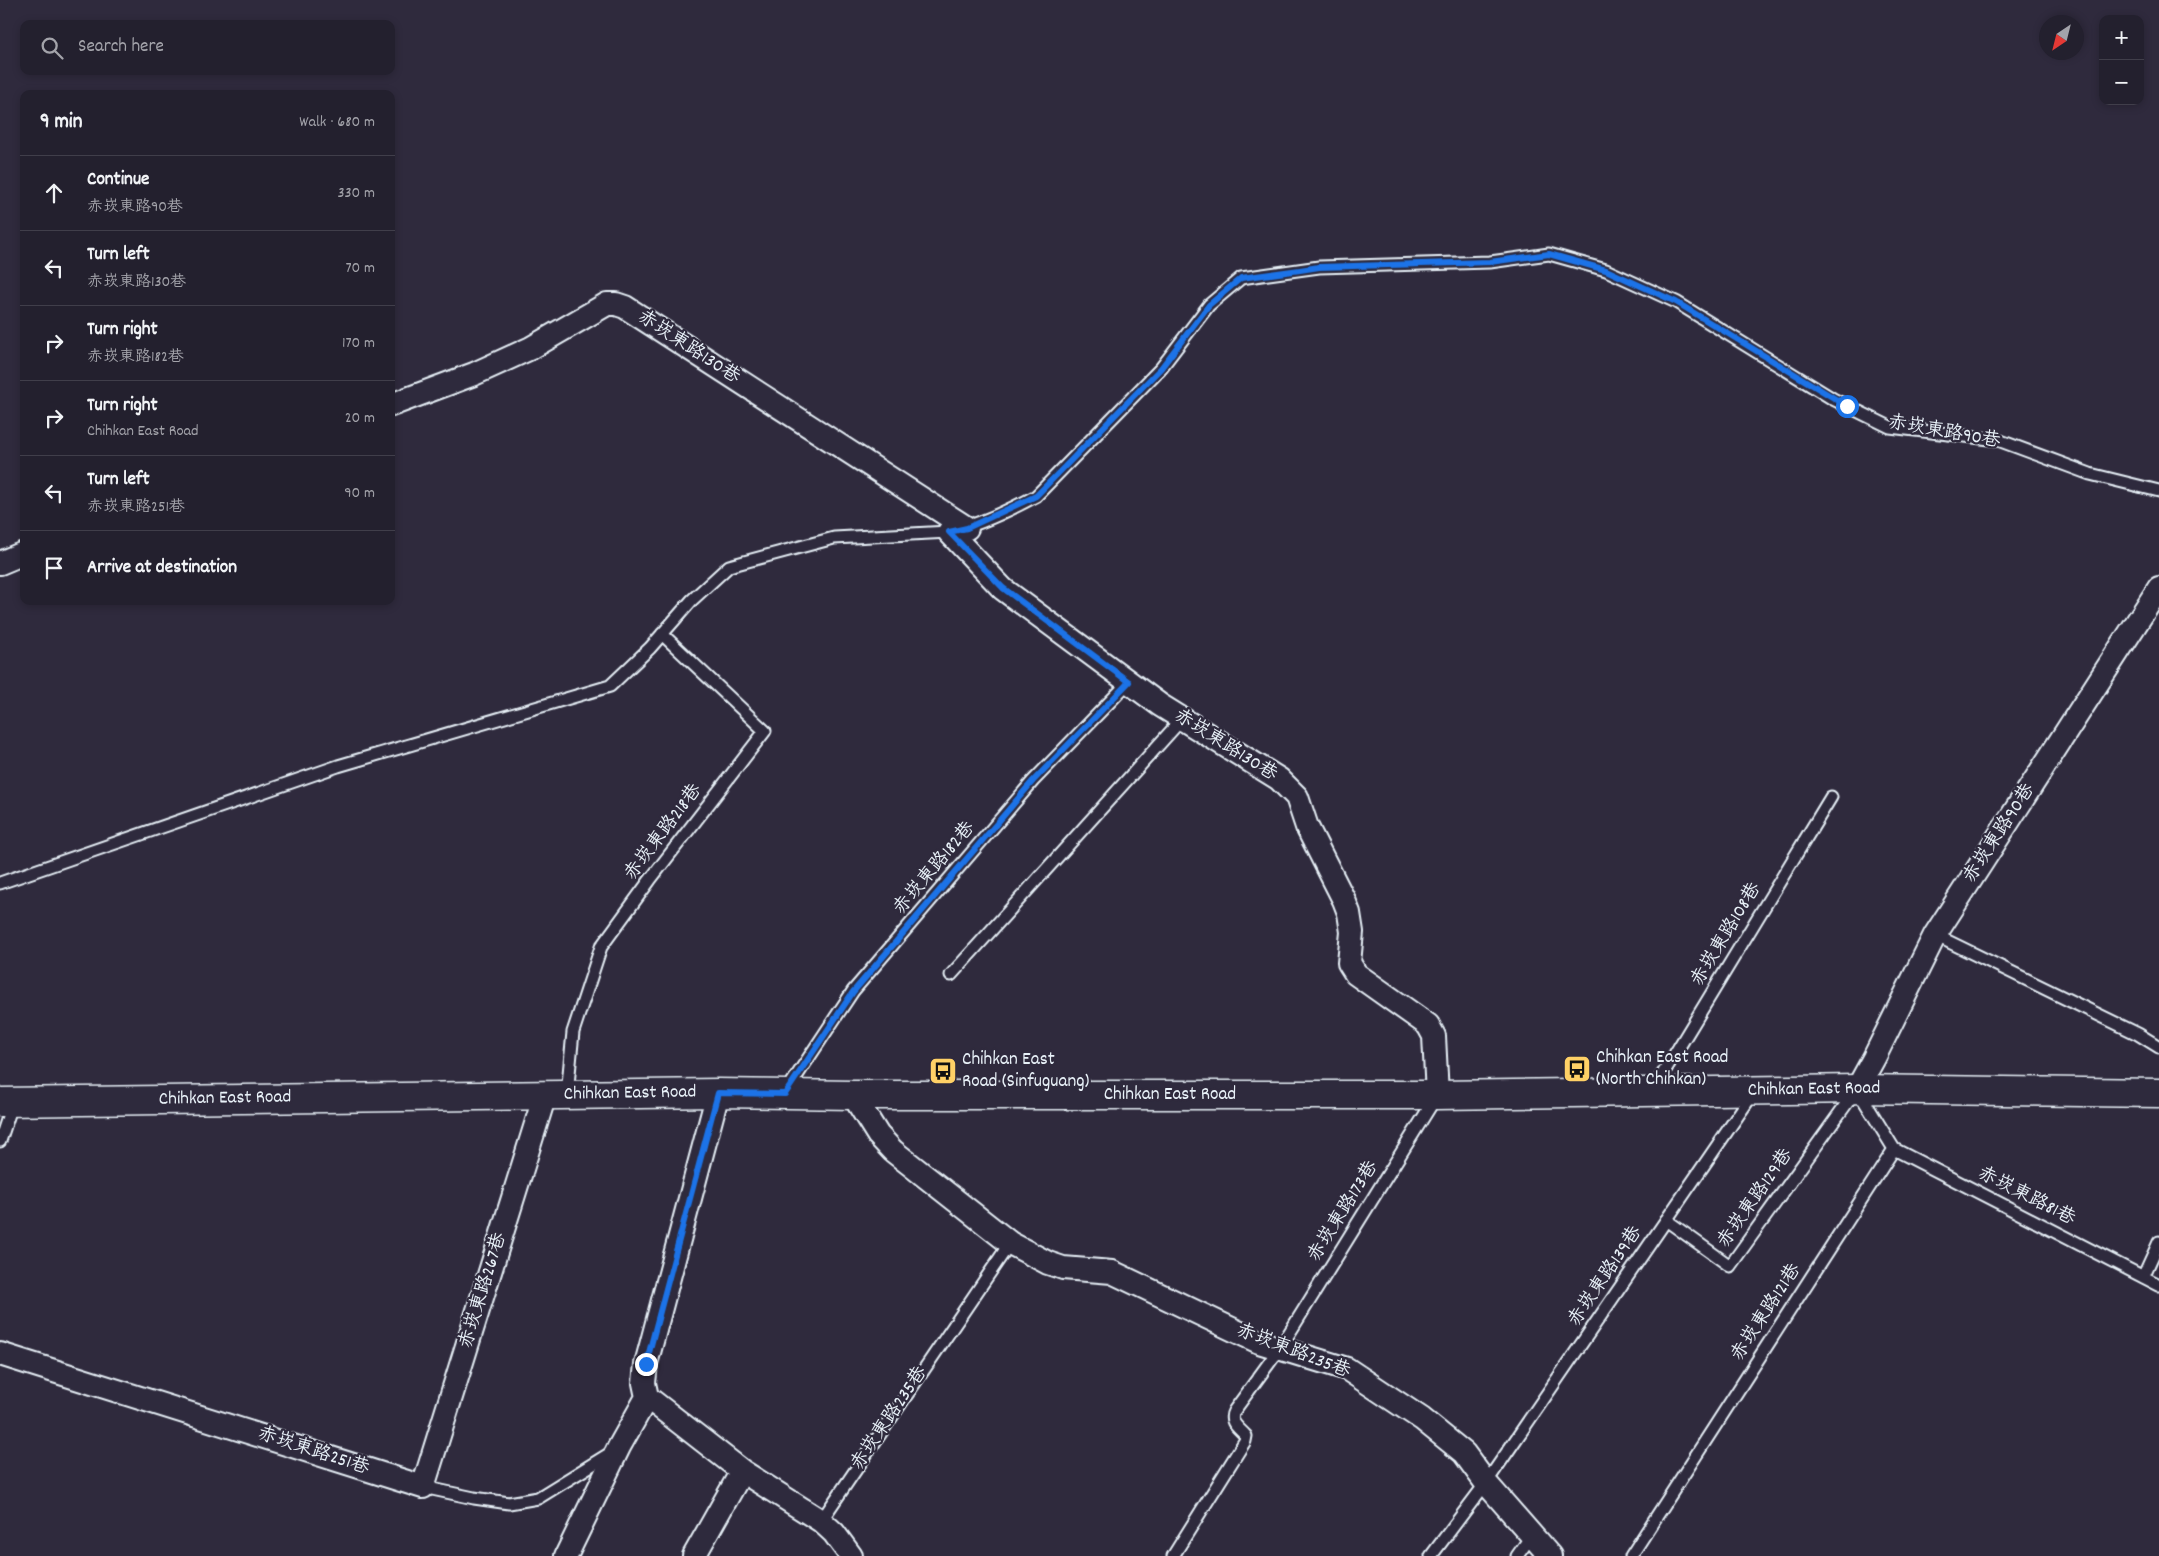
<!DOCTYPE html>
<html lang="en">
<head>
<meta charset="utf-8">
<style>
	body { margin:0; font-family:Dekko,"LXGW WenKai TC",sans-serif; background:#2b2836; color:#f1f3f6 }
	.controls { position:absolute; right:15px; top:15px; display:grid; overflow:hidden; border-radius:10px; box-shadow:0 2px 8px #0003 }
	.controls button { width:45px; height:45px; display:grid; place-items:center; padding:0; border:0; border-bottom:1px solid #403e4a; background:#23202e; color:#f1f3f6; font:25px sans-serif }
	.compass { position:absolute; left:2039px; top:15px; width:45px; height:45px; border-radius:50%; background:#23202e; box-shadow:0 2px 8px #0003; rotate:215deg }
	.stop { position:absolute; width:15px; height:15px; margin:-11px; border:4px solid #1a73e8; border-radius:50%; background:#fff }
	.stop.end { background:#1a73e8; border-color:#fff; box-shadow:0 1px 5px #0008 }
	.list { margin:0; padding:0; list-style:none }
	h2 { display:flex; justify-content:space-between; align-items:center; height:65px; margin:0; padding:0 20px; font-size:21px }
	h2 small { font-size:16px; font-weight:400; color:#a3a3aa }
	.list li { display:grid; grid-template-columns:32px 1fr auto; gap:15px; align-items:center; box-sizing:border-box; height:75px; padding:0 20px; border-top:1px solid #403e4a }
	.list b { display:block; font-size:19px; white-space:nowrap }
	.list p { margin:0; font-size:16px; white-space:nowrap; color:#a3a3aa }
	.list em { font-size:16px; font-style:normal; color:#a3a3aa }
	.icon { flex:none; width:28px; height:28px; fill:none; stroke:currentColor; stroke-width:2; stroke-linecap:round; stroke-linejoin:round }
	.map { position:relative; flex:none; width:2159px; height:1556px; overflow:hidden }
	.search { position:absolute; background:#23202e; box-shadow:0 2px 8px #0003; left:20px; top:20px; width:375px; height:55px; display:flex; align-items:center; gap:12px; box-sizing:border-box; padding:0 18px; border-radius:10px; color:#a3a3aa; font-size:19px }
	.panel { position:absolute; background:#23202e; box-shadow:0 2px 8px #0003; left:20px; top:90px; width:375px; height:515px; border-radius:10px }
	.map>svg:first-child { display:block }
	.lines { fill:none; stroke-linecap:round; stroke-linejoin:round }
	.lane-casing { stroke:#e8f1f8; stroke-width:15 }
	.street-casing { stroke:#e8f1f8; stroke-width:26 }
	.primary-casing { stroke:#e8f1f8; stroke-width:31 }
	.lane { stroke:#2f2a3d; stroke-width:11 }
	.street { stroke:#2f2a3d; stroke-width:22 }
	.primary { stroke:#2f2a3d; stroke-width:28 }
	.route { stroke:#1a73e8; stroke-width:6 }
	.labels { text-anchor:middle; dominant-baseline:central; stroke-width:4.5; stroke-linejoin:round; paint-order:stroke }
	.street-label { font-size:19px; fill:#e8f1f8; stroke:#2f2a3d }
	.poi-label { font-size:19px; fill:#e8f1f8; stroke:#2f2a3d; text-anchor:start }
</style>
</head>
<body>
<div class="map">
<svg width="2159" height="1556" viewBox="0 0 2159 1556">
	<rect width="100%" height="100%" fill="#2f2a3d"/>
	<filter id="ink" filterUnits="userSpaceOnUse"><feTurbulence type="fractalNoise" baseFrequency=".02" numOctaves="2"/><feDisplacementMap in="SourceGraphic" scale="10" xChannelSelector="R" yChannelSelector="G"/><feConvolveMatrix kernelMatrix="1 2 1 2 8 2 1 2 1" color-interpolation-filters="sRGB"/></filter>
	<g filter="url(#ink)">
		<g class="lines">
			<g class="lane-casing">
				<path id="lane" d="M0,883L338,766L610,686L650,648L692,600L729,566L834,538L949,532C979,525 1008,511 1036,496L1161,368L1209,305L1241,278L1319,267L1490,262L1549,254L1606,270L1676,302L1833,399L1890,427L1998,440L2090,474L2159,491
					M1935,935L2138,1034L2159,1047
					M951,975L1182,719
					M1653,1090L1831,797
					M786,1092L853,991L1033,781L1129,682
					M567,1095L573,1032L601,947L650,880L765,731L662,634
					M0,1141L13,1102
					M1894,1149L2159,1285
					M1666,1220L1730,1266L1857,1089L1894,1149
					M2143,1277L2159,1242
					M423,1487L474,1498L509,1503L538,1498L614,1451
					M821,1521L1010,1243
					M1173,1556L1245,1441L1246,1436C1239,1428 1228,1422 1234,1411L1280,1348L1436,1097
					M1431,1556L1486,1483L1754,1092
					M1517,1556L1532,1535
					M1631,1556L1894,1149"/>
			</g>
			<g class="street-casing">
				<path id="street" d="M391,405L474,374L531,348L607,304H616L625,307L967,528
					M949,532L1003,589L1160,705L1279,779L1297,797L1307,827L1344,900L1349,913L1352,932L1349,963L1356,974L1428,1025L1434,1036L1437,1095
					M0,563L24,553
					M1857,1089L1874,1058L1935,935L2159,588
					M853,1095L878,1135L893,1151L1010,1243L1048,1263L1063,1268L1112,1272L1259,1342L1347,1369L1422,1419L1464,1453L1486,1483L1550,1556
					M0,1354L423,1487L545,1095
					M647,1397L742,1471L821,1521L834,1533L851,1556
					M566,1556L619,1447L647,1397L644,1383L646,1364L718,1093
					M694,1556L742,1471"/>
			</g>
			<g class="primary-casing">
				<path id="primary" d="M0,1102L718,1093L853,1095H1437L1857,1089L2159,1093"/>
			</g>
			<use href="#lane" class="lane"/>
			<use href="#street" class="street"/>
			<use href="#primary" class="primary"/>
		</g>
	</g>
	<g class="lines" filter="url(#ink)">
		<path class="route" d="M646,1364L718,1093L785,1094L853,992L1033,781L1129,682L1003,588L949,532L967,528L1036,496L1161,368L1209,305L1241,278L1300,270L1319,267L1490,262L1549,254L1606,270L1676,302L1847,406"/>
	</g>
	<defs>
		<g id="bus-square" transform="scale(1.4375)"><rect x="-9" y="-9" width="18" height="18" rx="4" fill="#ffd166" stroke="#2f2a3d"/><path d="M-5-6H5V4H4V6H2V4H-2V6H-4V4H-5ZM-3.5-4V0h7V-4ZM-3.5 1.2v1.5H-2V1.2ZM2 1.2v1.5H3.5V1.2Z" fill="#111"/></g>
	</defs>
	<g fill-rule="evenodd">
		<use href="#bus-square" x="1577" y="1069"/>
		<use href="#bus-square" x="943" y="1071"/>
	</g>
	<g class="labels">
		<g class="street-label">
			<text transform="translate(688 348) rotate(33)">赤崁東路130巷</text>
			<text transform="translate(1944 433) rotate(10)">赤崁東路90巷</text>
			<text transform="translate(1225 746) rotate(32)">赤崁東路130巷</text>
			<text transform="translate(664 833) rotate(-53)">赤崁東路218巷</text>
			<text transform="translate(2000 834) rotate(-57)">赤崁東路90巷</text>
			<text transform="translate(935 869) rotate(-50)">赤崁東路182巷</text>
			<text transform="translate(1727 935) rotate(-59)">赤崁東路108巷</text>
			<text transform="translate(1814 1090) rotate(-1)">Chihkan East Road</text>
			<text transform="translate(630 1094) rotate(-1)">Chihkan East Road</text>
			<text x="1170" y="1095">Chihkan East Road</text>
			<text transform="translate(225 1099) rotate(-1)">Chihkan East Road</text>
			<text transform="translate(2026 1197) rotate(27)">赤崁東路81巷</text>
			<text transform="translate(1756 1199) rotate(-55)">赤崁東路129巷</text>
			<text transform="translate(1344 1212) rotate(-58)">赤崁東路173巷</text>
			<text transform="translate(1606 1277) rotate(-56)">赤崁東路139巷</text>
			<text transform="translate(484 1291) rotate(-73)">赤崁東路267巷</text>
			<text transform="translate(1767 1313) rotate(-57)">赤崁東路121巷</text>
			<text transform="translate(1293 1352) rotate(21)">赤崁東路235巷</text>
			<text transform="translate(890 1419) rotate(-56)">赤崁東路235巷</text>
			<text transform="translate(313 1452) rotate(18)">赤崁東路251巷</text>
		</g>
		<g class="poi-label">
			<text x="1596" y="1058">Chihkan East Road<tspan x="1596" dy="22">(North Chihkan)</tspan></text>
			<text x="962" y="1060">Chihkan East<tspan x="962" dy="22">Road (Sinfuguang)</tspan></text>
		</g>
	</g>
</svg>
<div class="controls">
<button>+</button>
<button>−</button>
</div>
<svg class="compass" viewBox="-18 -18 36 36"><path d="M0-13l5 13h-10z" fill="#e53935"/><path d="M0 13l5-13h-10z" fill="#a3a3aa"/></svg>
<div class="stop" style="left:1847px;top:406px"></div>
<div class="stop end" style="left:646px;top:1364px"></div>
<div class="search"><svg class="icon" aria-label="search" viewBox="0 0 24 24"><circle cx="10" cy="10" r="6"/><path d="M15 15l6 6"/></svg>Search here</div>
<section class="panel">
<h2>9 min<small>Walk · 680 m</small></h2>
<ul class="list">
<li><svg class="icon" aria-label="ahead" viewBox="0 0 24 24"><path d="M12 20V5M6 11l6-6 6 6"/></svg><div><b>Continue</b><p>赤崁東路90巷</p></div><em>330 m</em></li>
<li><svg class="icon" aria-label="left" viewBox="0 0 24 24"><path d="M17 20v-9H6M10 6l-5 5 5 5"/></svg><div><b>Turn left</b><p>赤崁東路130巷</p></div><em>70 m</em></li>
<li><svg class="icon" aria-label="right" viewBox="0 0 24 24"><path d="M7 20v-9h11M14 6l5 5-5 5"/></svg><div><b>Turn right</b><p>赤崁東路182巷</p></div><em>170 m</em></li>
<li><svg class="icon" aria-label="right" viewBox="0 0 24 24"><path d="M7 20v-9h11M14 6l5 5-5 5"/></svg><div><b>Turn right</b><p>Chihkan East Road</p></div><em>20 m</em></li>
<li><svg class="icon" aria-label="left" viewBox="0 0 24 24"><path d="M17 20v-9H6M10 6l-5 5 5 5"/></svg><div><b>Turn left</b><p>赤崁東路251巷</p></div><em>90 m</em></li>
<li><svg class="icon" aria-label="arrive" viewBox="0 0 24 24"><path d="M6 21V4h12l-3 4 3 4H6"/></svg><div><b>Arrive at destination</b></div></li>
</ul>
</section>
</div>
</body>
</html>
